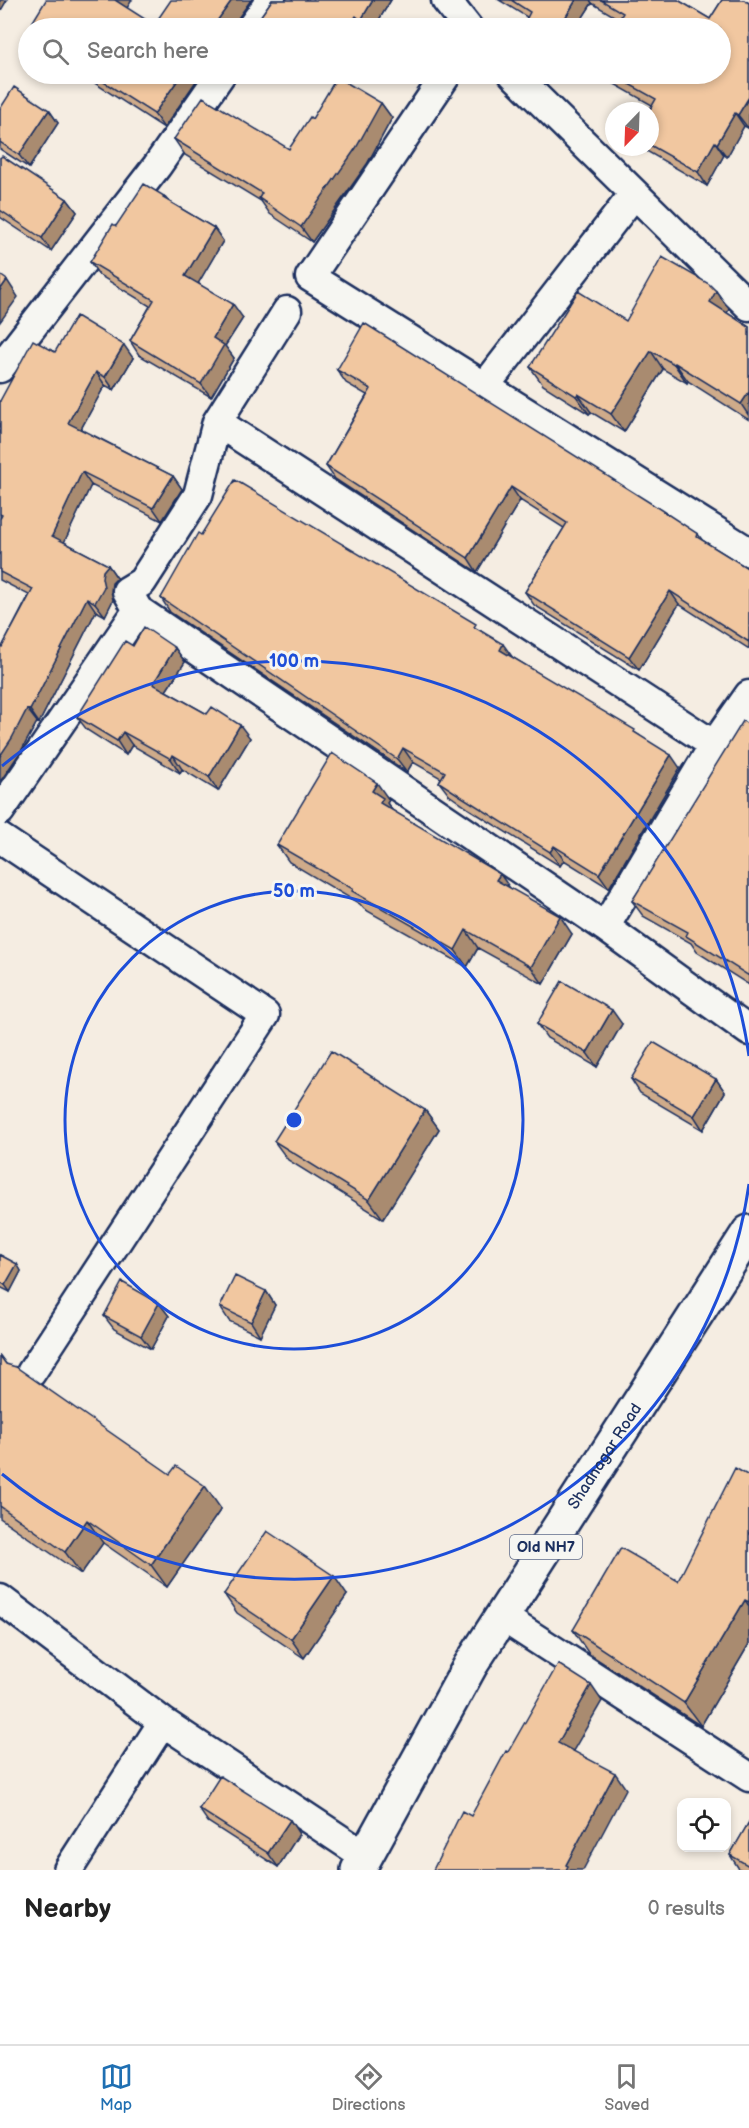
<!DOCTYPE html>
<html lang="en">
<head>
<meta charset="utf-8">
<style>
	body { margin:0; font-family:"Balsamiq Sans",sans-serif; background:#f2f2f2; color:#222 }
	.controls { position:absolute; right:18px; bottom:18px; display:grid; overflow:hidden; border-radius:12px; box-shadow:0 3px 9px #0003 }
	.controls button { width:54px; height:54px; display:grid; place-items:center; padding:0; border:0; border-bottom:2px solid #e0e0e0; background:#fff; color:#222; font:30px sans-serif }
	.compass { position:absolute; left:605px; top:102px; width:54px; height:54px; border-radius:50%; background:#fff; box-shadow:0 3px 9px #0003; rotate:203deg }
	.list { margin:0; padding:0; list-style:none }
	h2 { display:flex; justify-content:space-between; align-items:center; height:78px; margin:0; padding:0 24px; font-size:26px }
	h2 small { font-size:20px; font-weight:400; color:#767676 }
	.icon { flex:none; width:33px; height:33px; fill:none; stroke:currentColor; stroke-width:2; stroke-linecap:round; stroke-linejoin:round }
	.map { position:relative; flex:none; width:749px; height:1870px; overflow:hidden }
	.search { position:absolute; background:#fff; box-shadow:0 3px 9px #0003; left:18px; right:18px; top:18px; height:66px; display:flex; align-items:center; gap:15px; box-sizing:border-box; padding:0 21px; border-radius:33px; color:#767676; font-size:22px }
	.sheet { height:174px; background:#fff }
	nav { display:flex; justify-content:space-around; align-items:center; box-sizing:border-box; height:84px; border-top:2px solid #e0e0e0; background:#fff; font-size:16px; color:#767676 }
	nav a { display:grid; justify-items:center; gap:3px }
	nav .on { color:#1f6fb2 }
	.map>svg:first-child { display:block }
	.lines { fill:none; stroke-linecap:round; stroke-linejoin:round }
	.minor-casing { stroke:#1b2f5e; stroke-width:33 }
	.primary-casing { stroke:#1b2f5e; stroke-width:38 }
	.minor { stroke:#f6f6f2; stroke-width:28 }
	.primary { stroke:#f6f6f2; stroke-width:33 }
	.wall { fill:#cfab8a; stroke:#1b2f5e; stroke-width:1.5 }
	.shaded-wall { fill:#a98b70; stroke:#1b2f5e; stroke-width:1.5 }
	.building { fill:#f1c7a0; stroke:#1b2f5e; stroke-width:1.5 }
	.ring { fill:none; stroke:#1d4ed8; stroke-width:3 }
	.labels { text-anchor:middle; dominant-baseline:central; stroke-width:6; stroke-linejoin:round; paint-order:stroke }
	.shield { fill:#f6f6f2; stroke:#5d6b8a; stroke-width:1.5 }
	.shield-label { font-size:15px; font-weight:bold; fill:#1b2f5e }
	.street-label { font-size:16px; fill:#1b2f5e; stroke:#f6f6f2 }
	.centre { fill:#1d4ed8; stroke:#f6f6f2; stroke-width:3 }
	.ring-label { font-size:18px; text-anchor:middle; font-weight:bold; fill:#1d4ed8; stroke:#f6f6f2; stroke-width:6; stroke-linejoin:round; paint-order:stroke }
</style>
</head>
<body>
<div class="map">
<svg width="749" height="1870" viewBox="0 0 749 1870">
	<rect width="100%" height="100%" fill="#f5ede2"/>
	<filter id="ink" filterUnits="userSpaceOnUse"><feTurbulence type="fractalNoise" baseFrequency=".0167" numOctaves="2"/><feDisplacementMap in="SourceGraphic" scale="12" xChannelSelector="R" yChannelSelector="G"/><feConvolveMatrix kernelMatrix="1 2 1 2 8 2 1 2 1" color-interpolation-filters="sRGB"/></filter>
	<g filter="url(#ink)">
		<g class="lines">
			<g class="minor-casing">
				<path id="minor" d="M446,0L468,28
					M251,28L271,0
					M447,74L310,277L749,552
					M513,74L749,306
					M287,311L217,422L198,495L142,582L127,591L138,610L605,927L749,1031
					M0,368L157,166L221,74
					M485,386L634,194
					M217,422L714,745
					M0,811L138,610
					M0,838L265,1015L31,1373
					M605,927L714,745L749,695
					M0,1599L163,1722L365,1856
					M501,1616L749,1777
					M68,1870L163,1722"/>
			</g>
			<g class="primary-casing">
				<g id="primary">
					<path id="s1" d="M358,1870L470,1666L749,1232"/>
				</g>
			</g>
			<use href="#minor" class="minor"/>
			<use href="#primary" class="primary"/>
		</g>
		<path class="wall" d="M272,0H391L374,28H264L258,20Z
			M499,0H678L710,19L722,0H744L749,3V126L748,128L744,126L727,157L724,155L707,186L643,149L642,147H650V111H649L652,105L602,77L600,74H720V28H614L619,19L592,3L576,28H529L525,22L527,17Z
			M86,74H201L164,128L93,82Z
			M381,103L392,118L367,164L312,242L270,214L261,201L185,155L174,139L289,149L312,119Z
			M0,109L49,110L58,123L29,168L0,149Z
			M0,158L67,199L77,212L51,251L0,217Z
			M164,196L168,201L214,228L223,241L198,283L243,318L225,346L234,358L211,397L139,355L130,341L150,306L99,275L90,262L116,226Z
			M716,291L729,309L727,313L749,327V420L688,381L687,383L663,369L624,432L591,412L589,414L543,385L530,367L626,321Z
			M55,352L133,358L114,390L105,385L81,429L173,476L182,489L162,521L91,485L64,542L108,565L117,578L112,583L111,591L113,600L105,616L96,611L39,723L37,722L21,751L2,647L29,595L0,580V401Z
			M337,370L698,534L703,541L749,569V649L679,604L639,670L534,605L525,592L564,528L520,500L477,572L335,479L326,466L367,395L346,383Z
			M201,535L481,631L512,657L639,735L680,768L609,888L564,860L560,866L469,809L449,795L439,782L441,778L413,762L407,772L170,612L161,598Z
			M133,646L175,648L185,662L166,691L250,738L218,791L182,769L180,773L132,745L126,755L87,730L77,717Z
			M749,725V985L697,952L691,943L643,916L632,901Z
			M389,800L387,803L392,810L509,888L572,934L543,984L478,948L467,967L364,909L360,904L289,862L277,845Z
			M537,1024H622L597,1067L547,1038Z
			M631,1079H716L725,1092L703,1130L640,1093Z
			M425,1110L439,1129L383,1219L288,1160L274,1141Z
			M0,1255L17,1264L21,1271L10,1292L0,1287Z
			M266,1291L275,1305L260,1336L229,1321L220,1307Z
			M159,1303L169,1316L151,1349L114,1329L104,1316Z
			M0,1356L6,1364L221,1509L167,1587L103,1543L81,1574L0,1518Z
			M749,1476V1644L701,1726L589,1654L573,1630L678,1581Z
			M224,1594L347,1595L304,1658L237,1613Z
			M199,1809L290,1820L299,1834L278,1867L208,1822Z
			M749,1822V1870H742L739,1869L730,1855Z"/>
		<path class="shaded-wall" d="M0,0H7L0,12Z
			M115,0H132L124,13Z
			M232,0H251L231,28H212Z
			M373,0H391L374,28H367L361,20Z
			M576,0H590L592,3L576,28H559Z
			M356,16L364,28H348Z
			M182,74H201L164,128L154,114Z
			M749,97V126L748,128L738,115Z
			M381,103L392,118L367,164L312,242L301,227Z
			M49,110L58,123L29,168L19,155Z
			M735,113L744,126L727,157L717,144Z
			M715,142L724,155L707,186L698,172Z
			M67,199L77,212L51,251L42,238Z
			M214,228L223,241L195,289L185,276Z
			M7,280L18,297L0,322V290Z
			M716,291L729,309L723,321L710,302Z
			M233,304L243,318L225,346L234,358L211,397L201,384L213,338Z
			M124,345L133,358L114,390L105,377Z
			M651,351L663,369L624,432L611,414Z
			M675,363L688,381L687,383L674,364Z
			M96,372L105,385L77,436L68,423Z
			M749,392V416L741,404Z
			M578,394L591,412L589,414L576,396Z
			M82,472L91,485L61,549L52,536Z
			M173,476L182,489L162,521L153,508Z
			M511,487L520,500L477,572L468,558Z
			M108,565L117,578L112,583L111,591L113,600L105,616L95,603L103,571Z
			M670,591L679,604L639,670L629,657Z
			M87,598L96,611L39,723L30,710Z
			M503,644L513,658L500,650Z
			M175,648L185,662L162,697L153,684Z
			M27,709L37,722L21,751L0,782V756Z
			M240,725L250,738L218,791L209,777Z
			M123,732L132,745L126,755L117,741Z
			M403,748L413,762L407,772L397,759Z
			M173,755L182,769L180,773L171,759Z
			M671,755L680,768L609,888L599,874Z
			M377,783L389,800L387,803L395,815L392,820L372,791Z
			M554,846L564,860L560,866L550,852Z
			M500,874L512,891L496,880Z
			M560,916L572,934L543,984L531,967Z
			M466,930L478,948L467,967L455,950Z
			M612,1010L622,1024L597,1067L587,1053Z
			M716,1079L725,1092L703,1130L694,1116Z
			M425,1110L439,1129L383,1219L369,1200Z
			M17,1264L21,1271L10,1292L5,1285Z
			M266,1291L275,1305L260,1336L251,1322Z
			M159,1303L169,1316L151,1349L141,1336Z
			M205,1486L221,1509L167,1587L151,1565Z
			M87,1520L103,1543L81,1574L65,1552Z
			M334,1576L347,1595L304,1658L291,1639Z
			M745,1600L749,1606V1644L701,1726L684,1703Z
			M591,1685L602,1701L569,1758L558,1743Z
			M615,1773L626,1789L583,1870H566V1865Z
			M290,1820L299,1834L278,1867L268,1853Z"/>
		<path class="building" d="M46,0H115L154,25L171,0H232L212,28H41L32,23Z
			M272,0H373L361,20L356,16L348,28H272L258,20Z
			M511,0H576L559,28H536L525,22L530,12Z
			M601,0H678L710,19L722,0H744L749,3V97L738,115L735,113L717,144L715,142L698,172L650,145V111H649L656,99L611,74H720V28H614L623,13Z
			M91,74H182L154,114Z
			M337,77L381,103L356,148L301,227L259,198L262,193L174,139L203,97L289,149L310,117L312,119Z
			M14,87L49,110L19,155L0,142V109Z
			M2,156L67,199L42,238L0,210V158Z
			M144,184L164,196L163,198L214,228L185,276L233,304L213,338L224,345L201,384L130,341L154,300L90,262L113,224L116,226Z
			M662,257L709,284L716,291L710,302L749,327V392L741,404L675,363L674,364L651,351L611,414L578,394L576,396L530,367L578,291L626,321Z
			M0,275L7,280L0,290Z
			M76,316L124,345L105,377L96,372L68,423L173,476L153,508L82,472L52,536L108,565L103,571L102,578L104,587L95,603L87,598L30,710L27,709L12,738L0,756V646L2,647L33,589L0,572V519L2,515L0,514V401L33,340L55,352Z
			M364,323L652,504L698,534L697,537L749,569V642L670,591L629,657L525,592L567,523L511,487L468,558L326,466L371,389L337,370Z
			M235,480L476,624L474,627L503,644L500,650L635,730L634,732L671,755L599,874L554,846L550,852L459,795L439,782L445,772L403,748L397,759L161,598L198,533L201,535Z
			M144,627L175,648L153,684L207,714L212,707L240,725L209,777L173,755L171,759L123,732L117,741L77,717L125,641L133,646Z
			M743,721L749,725V976L686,936L688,932L632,901Z
			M332,753L377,783L372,791L383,798L380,803L500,874L496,880L560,916L531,967L466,930L455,950L352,891L353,889L277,845Z
			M562,981L612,1010L587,1053L537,1024Z
			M653,1042L716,1079L694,1116L631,1079Z
			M331,1051L425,1110L369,1200L274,1141Z
			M0,1255L17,1264L5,1285L0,1282Z
			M235,1276L266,1291L251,1322L220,1307Z
			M122,1282L159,1303L141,1336L104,1316Z
			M0,1356L6,1364L16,1367L170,1474L176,1466L205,1486L151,1565L87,1520L65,1552L0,1506Z
			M735,1468L749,1476V1602L745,1600L684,1703L573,1630L621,1548L678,1581Z
			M267,1531L334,1576L291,1639L224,1594Z
			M558,1664L591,1685L558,1743L615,1773L566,1865L568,1866L566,1870H433L462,1811L471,1816L506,1751L508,1752Z
			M220,1776L290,1820L268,1853L199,1809Z
			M749,1822V1866L730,1855Z"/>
	</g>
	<g class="ring">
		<circle cx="294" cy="1120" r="229"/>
		<path d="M749 1184A459 459 0 0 1 2 1474M2 766A459 459 0 0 1 749 1056"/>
	</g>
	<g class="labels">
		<rect class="shield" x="510" y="1535" width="72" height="24" rx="4.5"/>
		<g class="shield-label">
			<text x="546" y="1547">Old NH7</text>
		</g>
		<g class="street-label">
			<text stroke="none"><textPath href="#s1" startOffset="482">Shadnagar Road</textPath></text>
		</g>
	</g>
	<circle cx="294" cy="1120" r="9" class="centre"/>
	<g class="ring-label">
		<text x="294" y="667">100 m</text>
		<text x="294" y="897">50 m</text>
	</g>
</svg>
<div class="controls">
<button><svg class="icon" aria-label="locate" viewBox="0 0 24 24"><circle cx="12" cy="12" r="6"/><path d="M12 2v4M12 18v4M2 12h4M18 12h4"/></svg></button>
</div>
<svg class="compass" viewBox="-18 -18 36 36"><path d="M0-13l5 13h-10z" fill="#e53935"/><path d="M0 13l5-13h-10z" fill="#767676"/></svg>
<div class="search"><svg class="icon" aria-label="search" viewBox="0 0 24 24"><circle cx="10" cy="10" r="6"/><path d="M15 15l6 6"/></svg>Search here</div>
</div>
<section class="sheet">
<h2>Nearby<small>0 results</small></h2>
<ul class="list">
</ul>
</section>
<nav>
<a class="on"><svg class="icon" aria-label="map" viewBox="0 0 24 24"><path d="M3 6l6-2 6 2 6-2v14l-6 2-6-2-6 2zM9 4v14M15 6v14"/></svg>Map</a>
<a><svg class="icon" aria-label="directions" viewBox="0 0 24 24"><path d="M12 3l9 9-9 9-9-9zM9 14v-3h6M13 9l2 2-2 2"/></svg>Directions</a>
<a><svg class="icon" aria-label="saved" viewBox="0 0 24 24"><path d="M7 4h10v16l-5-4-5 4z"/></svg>Saved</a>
</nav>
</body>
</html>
